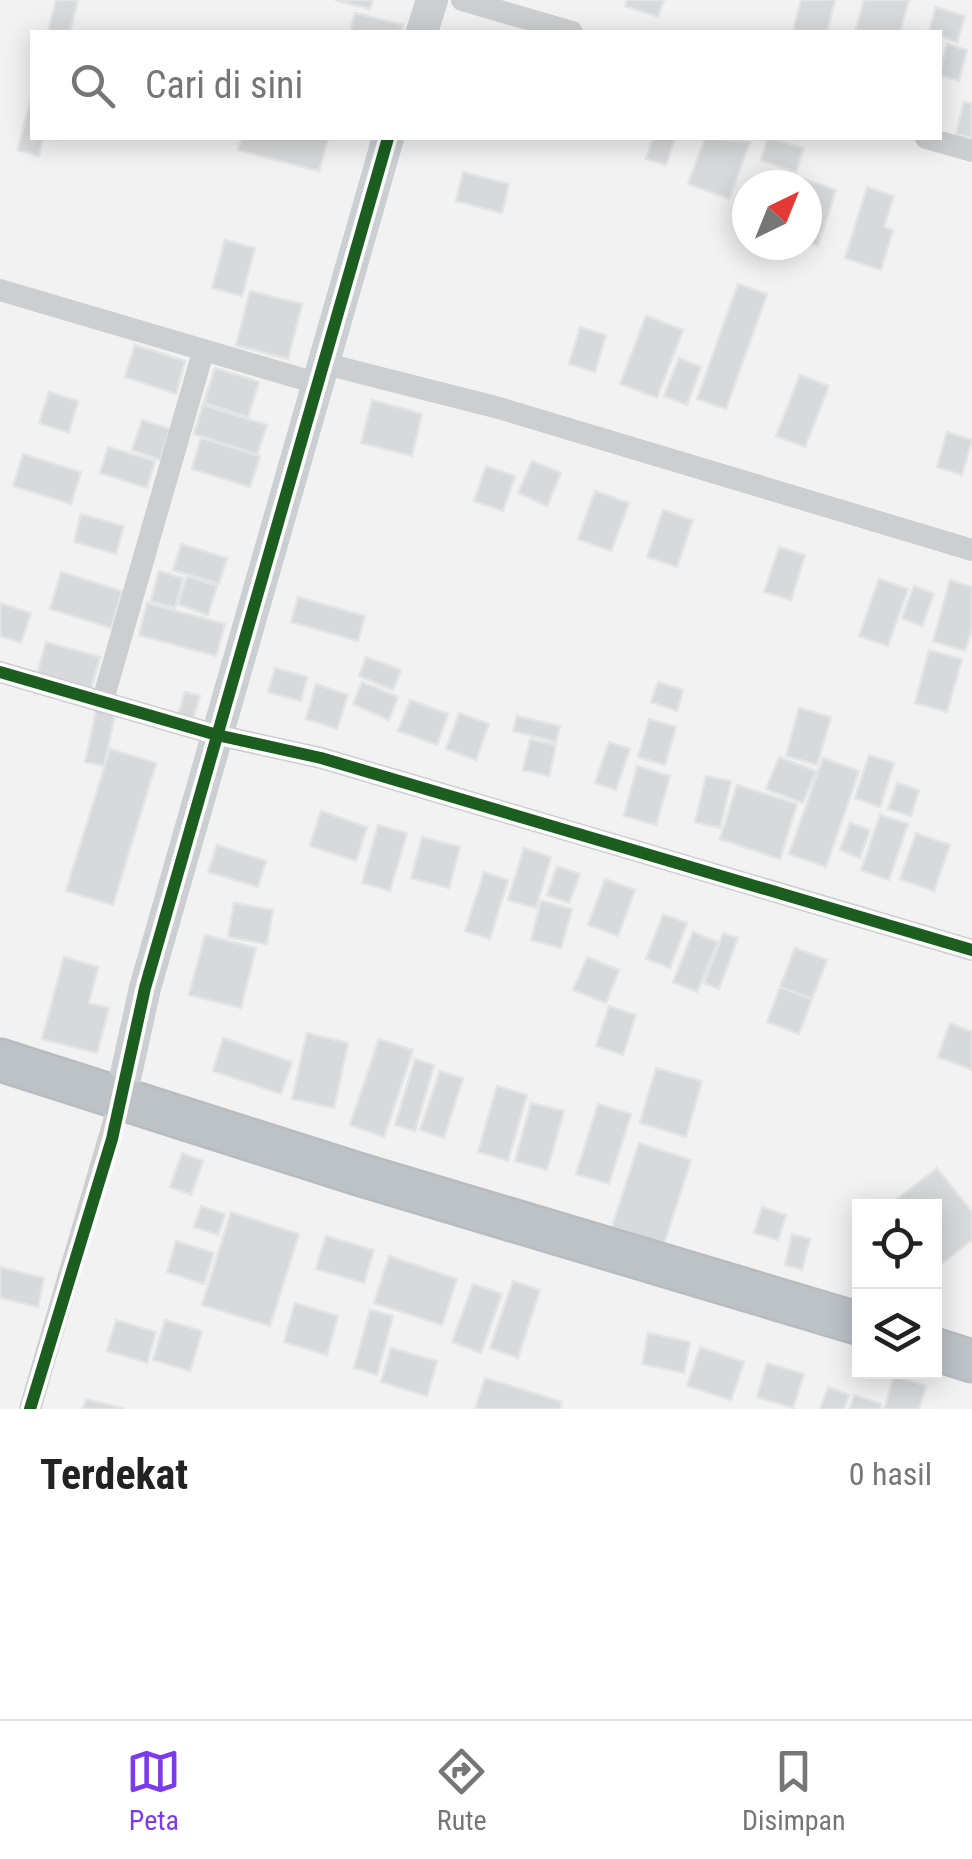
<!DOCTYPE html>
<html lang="id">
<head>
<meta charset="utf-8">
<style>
	body { margin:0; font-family:"Roboto Condensed",sans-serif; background:#f2f2f2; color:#222 }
	.controls { position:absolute; right:30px; bottom:30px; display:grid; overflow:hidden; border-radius:0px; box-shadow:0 5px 25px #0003 }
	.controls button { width:90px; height:90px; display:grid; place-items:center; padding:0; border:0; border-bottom:2px solid #e0e0e0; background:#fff; color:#222; font:50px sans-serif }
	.compass { position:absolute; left:732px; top:170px; width:90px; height:90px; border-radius:50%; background:#fff; box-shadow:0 5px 25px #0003; rotate:43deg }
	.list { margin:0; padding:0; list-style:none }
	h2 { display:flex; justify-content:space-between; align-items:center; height:130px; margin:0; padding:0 40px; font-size:42px }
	h2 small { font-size:32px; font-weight:400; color:#767676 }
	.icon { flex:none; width:55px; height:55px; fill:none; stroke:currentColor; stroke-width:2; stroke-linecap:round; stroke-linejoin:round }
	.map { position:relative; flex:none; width:972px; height:1409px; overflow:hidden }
	.search { position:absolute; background:#fff; box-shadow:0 5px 25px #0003; left:30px; right:30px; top:30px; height:110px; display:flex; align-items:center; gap:25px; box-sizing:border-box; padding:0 35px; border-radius:0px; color:#767676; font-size:38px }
	.sheet { height:310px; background:#fff }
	nav { display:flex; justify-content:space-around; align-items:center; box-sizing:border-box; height:140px; border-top:2px solid #e0e0e0; background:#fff; font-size:28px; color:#767676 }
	nav a { display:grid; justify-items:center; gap:5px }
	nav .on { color:#7c3aed }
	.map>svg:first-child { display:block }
	.building { fill:#d8d9da; stroke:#e3e4e5; stroke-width:2.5 }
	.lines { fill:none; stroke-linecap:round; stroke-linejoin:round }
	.highway-casing { stroke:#b7bcc1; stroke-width:45 }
	.street { stroke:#ccced0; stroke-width:22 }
	.secondary { stroke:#cccfd2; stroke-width:32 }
	.highway { stroke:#bdc2c7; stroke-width:40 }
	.cycleway-casing { stroke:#fff; stroke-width:19 }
	.cycleway { stroke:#1b5e20; stroke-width:12 }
</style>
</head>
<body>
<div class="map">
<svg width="972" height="1409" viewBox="0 0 972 1409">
	<rect width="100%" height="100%" fill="#f2f2f2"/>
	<path class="building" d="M56,0H78L70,32H48Z
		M335,0H373L370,9Z
		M627,0H664L658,17L625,6Z
		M801,0H835L827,32H793Z
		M864,0H909L900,32H855Z
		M936,7L965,16L957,42L929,32Z
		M355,13L403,25L401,32H350Z
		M947,44L967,50L959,81L940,75Z
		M32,93V138H43L39,156L18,150Z
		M964,102L972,104V138L956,134Z
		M242,138H328L319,171L238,150Z
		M653,138H675L666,165L646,159Z
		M705,138L750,142L729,199L688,184Z
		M768,138L804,148L796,172L761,160Z
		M463,172L509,184L502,213L456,201Z
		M803,179L836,190L818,246L807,243Z
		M867,187L894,196L884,227L893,230L881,270L845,258Z
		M225,240L255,248L242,296L212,288Z
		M738,284L767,294L726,409L697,399Z
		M250,291L302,304L288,359L236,345Z
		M646,316L683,330L657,398L620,384Z
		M580,327L606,335L595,372L569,364Z
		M135,345L185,361L176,394L125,377Z
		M679,358L701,367L687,405L664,396Z
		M215,368L259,382L248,417L204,403Z
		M800,375L829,386L805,447L776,436Z
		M49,392L78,401L69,433L39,423Z
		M372,400L422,414L412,456L361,443Z
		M203,405L267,425L257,455L194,434Z
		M142,420L170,429L160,460L132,450Z
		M947,432L972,440L962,475L937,467Z
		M201,438L260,456L250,487L192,469Z
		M108,447L155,461L147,488L100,473Z
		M23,454L81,472L71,504L13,486Z
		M532,461L561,473L547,506L518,493Z
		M486,466L515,476L503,511L474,501Z
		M595,491L629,503L611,551L578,539Z
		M663,510L693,520L677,567L647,557Z
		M81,514L124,526L116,554L74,542Z
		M181,544L227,558L219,584L173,570Z
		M779,547L805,555L791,600L764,592Z
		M159,571L183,578L175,608L151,601Z
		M61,572L122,591L111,628L50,609Z
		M187,576L217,586L208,615L178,604Z
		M879,579L908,589L888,646L859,636Z
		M950,580L972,587V628L965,651L933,641Z
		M914,586L934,594L922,626L902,618Z
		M298,597L365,616L358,641L291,622Z
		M0,603L31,613L21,643L0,636Z
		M147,603L225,624L216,656L139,635Z
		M46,642L100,657L91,689L37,675Z
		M929,650L962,659L947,712L915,703Z
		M366,657L401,670L393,690L359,676Z
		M275,668L307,677L301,701L268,692Z
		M362,682L398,697L389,720L353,704Z
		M658,682L683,690L677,711L651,702Z
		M316,684L348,695L337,729L306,719Z
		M185,692L200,696L192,723L177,718Z
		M410,700L448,714L437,745L398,731Z
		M97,706L116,710L104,766L85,762Z
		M799,708L831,717L817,765L786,756Z
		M459,713L489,724L476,760L446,749Z
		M517,716L560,726L556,742L513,731Z
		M649,719L676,727L665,765L638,757Z
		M530,739L556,745L549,776L523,770Z
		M609,742L630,749L616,790L595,783Z
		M110,749L156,763L113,905L66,891Z
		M869,755L894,763L880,807L855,798Z
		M779,757L816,771L803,803L766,789Z
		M823,758L859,771L826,867L789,854Z
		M637,766L670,776L656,825L624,816Z
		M706,776L731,781L720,828L695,822Z
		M897,783L919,790L911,816L888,809Z
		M737,785L797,804L780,859L720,839Z
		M321,811L367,827L356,861L310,846Z
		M880,815L908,824L889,880L861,870Z
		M850,823L870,830L860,858L840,850Z
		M378,825L407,833L390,891L362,883Z
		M916,833L950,845L934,891L900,879Z
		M422,837L460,847L449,888L411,878Z
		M217,845L266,861L258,887L208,872Z
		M524,848L551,857L536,908L508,900Z
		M557,866L580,874L569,903L547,895Z
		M484,872L508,880L490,939L465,931Z
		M605,879L635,890L618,936L588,925Z
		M541,901L572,909L561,948L531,940Z
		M234,903L273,910L267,944L228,937Z
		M663,914L687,923L670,968L646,959Z
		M693,932L718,942L697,992L673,982Z
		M723,933L738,938L719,989L704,983Z
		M205,935L256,948L241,1008L189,995Z
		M795,948L827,960L812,999L780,987Z
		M64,957L98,967L89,1003L109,1008L97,1053L42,1039Z
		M587,957L619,970L606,1003L573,990Z
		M780,987L812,999L799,1034L767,1022Z
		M609,1006L636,1015L623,1055L596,1046Z
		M950,1023L972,1032V1070L938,1057Z
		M307,1033L348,1043L334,1108L292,1099Z
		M223,1038L292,1062L281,1094L213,1071Z
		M379,1039L413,1050L384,1137L350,1125Z
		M415,1059L434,1065L415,1131L395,1125Z
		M656,1068L702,1081L686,1137L640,1123Z
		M440,1071L463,1078L444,1138L420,1130Z
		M497,1086L527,1095L508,1161L478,1152Z
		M531,1103L564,1111L547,1170L515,1161Z
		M598,1104L631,1114L609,1184L576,1174Z
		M639,1143L691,1160L664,1244L612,1227Z
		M182,1153L203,1161L191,1195L170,1187Z
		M937,1168L972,1212V1240L934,1270V1206H888Z
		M201,1206L225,1214L218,1235L194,1227Z
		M762,1207L786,1215L778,1240L754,1233Z
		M231,1212L299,1234L270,1326L202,1305Z
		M792,1234L810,1239L802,1270L785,1265Z
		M326,1236L374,1250L364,1283L316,1269Z
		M176,1241L214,1253L204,1284L167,1272Z
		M389,1256L457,1279L442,1325L374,1303Z
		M0,1267L44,1278L38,1307L0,1298Z
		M513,1281L540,1290L518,1358L490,1348Z
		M473,1284L502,1294L481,1353L452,1342Z
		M295,1303L338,1316L327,1355L284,1342Z
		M370,1310L393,1316L377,1375L354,1368Z
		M116,1320L156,1332L147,1363L107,1351Z
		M165,1320L202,1331L190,1371L153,1360Z
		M648,1333L690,1342L684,1373L642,1364Z
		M700,1347L744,1362L731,1400L687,1386Z
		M391,1348L437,1361L427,1396L381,1382Z
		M767,1363L804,1374L793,1408L757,1397Z
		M894,1376L926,1386L919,1409H884Z
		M485,1378L562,1402L560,1409H475Z
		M828,1387L849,1395L844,1409H820Z
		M854,1395L881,1404L880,1409H850Z
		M86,1399L125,1409H83Z"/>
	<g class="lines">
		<g class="highway-casing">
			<path id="highway" d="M0,1060L358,1174L860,1324
				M934,1349L972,1361"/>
		</g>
		<path class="street" d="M462,0L572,32
			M926,138L972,151
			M0,290L316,383
			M322,363L499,408L972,550
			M0,672L217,735L321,758L972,950
			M102,703L203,352
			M30,1409L121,1097"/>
		<path class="secondary" d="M422,32L432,0
			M121,1097L145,988L388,138"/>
		<use href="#highway" class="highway"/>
		<g class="cycleway-casing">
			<path id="cycleway" d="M0,672L217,735L321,758L972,950
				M30,1409L112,1139L145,988L388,138"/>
		</g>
		<use href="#cycleway" class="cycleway"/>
	</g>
</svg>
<div class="controls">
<button><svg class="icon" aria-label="locate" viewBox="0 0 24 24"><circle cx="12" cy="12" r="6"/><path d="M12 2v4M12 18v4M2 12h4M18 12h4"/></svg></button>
<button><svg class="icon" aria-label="layers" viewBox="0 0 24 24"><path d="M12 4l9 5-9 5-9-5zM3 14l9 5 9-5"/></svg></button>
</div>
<svg class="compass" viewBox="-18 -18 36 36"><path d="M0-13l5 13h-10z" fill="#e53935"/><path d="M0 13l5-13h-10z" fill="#767676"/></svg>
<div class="search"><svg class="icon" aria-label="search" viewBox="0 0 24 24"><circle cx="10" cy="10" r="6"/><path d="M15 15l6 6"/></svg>Cari di sini</div>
</div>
<section class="sheet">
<h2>Terdekat<small>0 hasil</small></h2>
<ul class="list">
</ul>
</section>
<nav>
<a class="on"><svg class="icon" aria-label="map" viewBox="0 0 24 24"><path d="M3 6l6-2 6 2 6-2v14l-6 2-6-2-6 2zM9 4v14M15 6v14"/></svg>Peta</a>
<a><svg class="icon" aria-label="directions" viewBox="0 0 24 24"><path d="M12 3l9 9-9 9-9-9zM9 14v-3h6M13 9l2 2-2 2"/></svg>Rute</a>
<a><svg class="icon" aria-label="saved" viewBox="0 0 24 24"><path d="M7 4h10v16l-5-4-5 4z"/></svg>Disimpan</a>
</nav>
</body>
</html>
